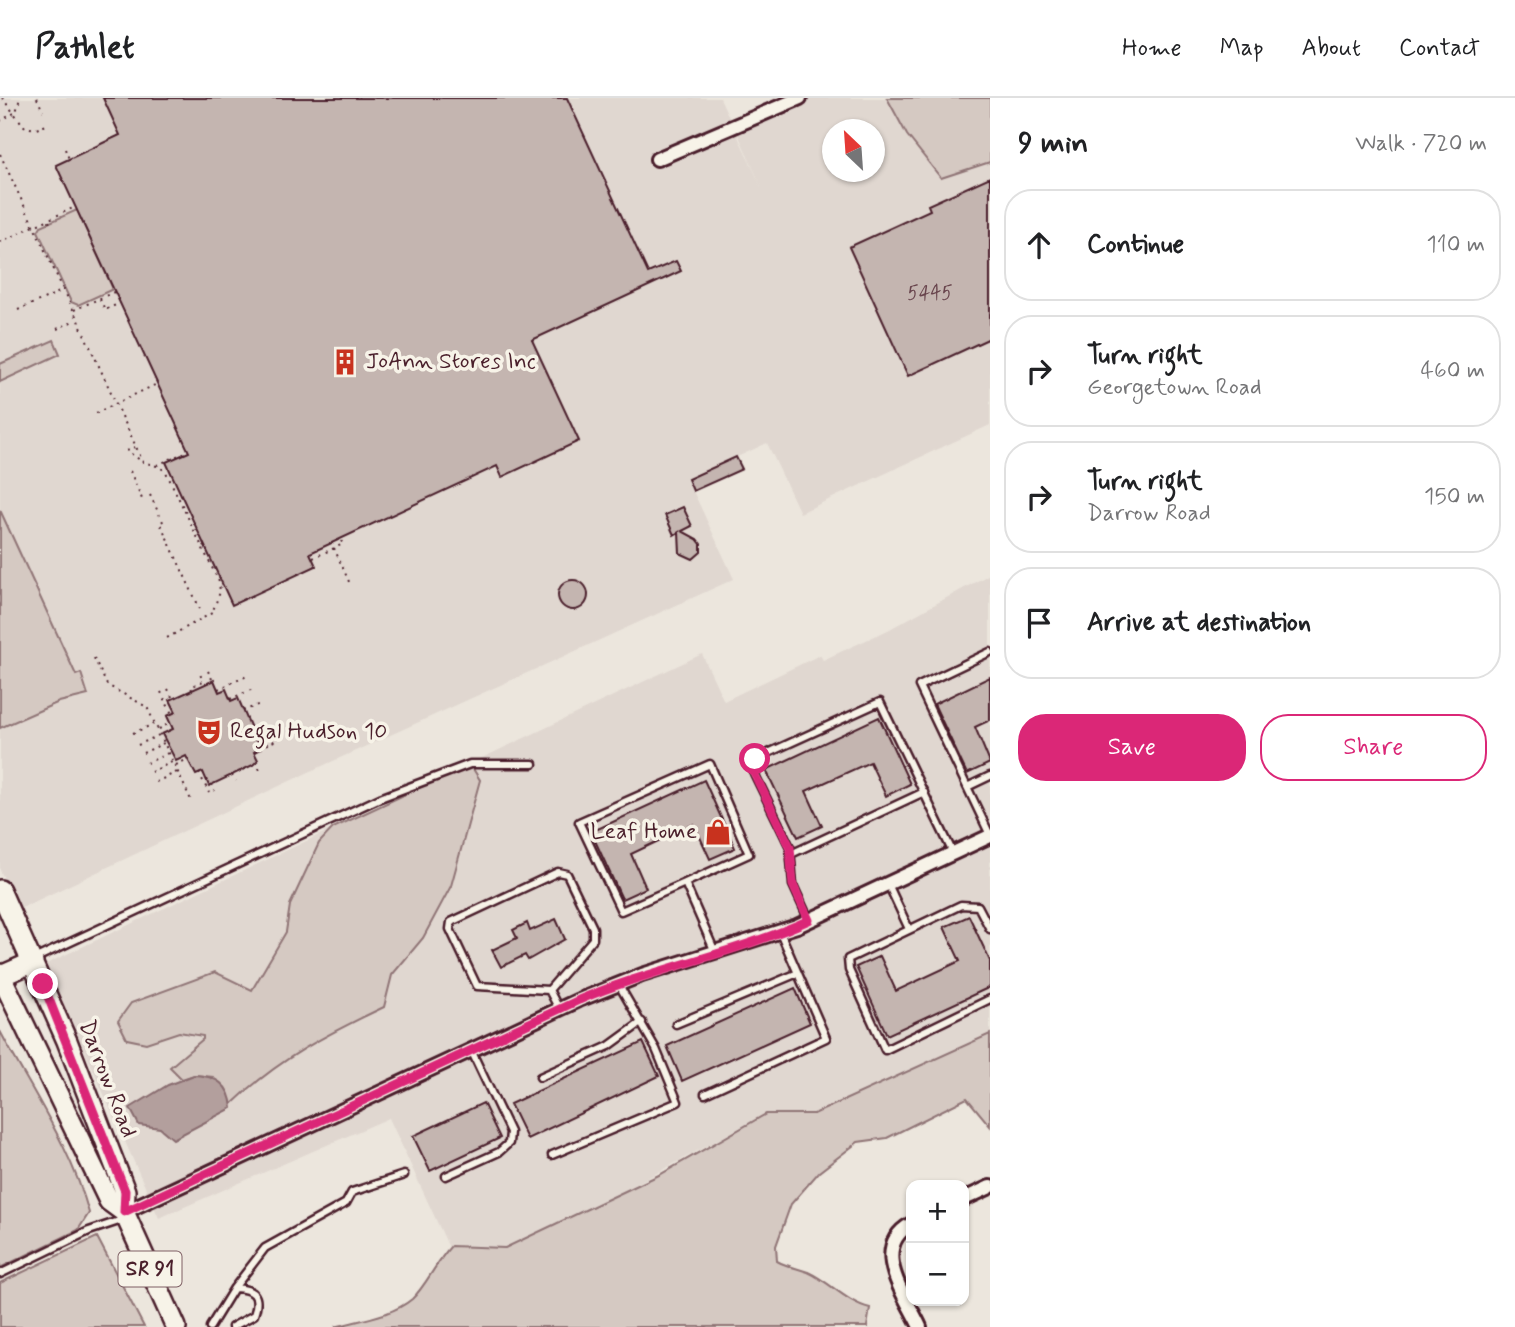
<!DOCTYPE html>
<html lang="en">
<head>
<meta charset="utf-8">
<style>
	body { margin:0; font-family:Mynerve,sans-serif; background:#f2f2f2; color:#202124 }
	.controls { position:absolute; right:21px; bottom:21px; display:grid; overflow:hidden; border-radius:14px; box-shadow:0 2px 5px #0004 }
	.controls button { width:63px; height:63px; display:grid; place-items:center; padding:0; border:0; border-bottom:2px solid #e0e0e0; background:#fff; color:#202124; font:35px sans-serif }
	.compass { position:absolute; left:822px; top:21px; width:63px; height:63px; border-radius:50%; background:#fff; box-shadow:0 2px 5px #0004; rotate:335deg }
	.stop { position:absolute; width:21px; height:21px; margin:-16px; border:5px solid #db2777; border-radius:50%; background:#fff }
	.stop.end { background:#db2777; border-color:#fff; box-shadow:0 2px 7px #0008 }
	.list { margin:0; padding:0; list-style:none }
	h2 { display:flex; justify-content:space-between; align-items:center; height:91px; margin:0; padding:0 28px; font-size:30px }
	h2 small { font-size:23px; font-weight:400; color:#757577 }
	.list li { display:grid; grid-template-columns:46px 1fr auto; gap:21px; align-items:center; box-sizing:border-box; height:112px; margin:0 14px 14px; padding:0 14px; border:2px solid #e0e0e0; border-radius:28px }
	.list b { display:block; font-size:26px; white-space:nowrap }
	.list p { margin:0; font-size:23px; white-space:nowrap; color:#757577 }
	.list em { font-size:23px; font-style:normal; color:#757577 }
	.actions { display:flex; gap:14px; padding:21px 28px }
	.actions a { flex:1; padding:16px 0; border:2px solid #db2777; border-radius:28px; text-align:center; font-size:24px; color:#db2777 }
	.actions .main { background:#db2777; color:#fff }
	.icon { flex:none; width:38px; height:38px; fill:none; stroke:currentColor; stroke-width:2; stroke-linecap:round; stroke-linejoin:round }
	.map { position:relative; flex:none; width:990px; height:1229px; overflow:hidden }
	header { display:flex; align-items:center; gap:42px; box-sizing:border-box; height:98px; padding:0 35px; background:#fff; border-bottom:2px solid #e0e0e0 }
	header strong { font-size:33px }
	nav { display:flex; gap:38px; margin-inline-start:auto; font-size:24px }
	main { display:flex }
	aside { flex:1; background:#fff }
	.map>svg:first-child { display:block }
	.built { fill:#e0d7d0; fill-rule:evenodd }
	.green { fill:#d5c9c2; stroke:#907476; stroke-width:2 }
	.water { fill:#b39f9d; stroke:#896c6f; stroke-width:2 }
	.building { fill:#c4b5b0; stroke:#4a1f2b; stroke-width:2 }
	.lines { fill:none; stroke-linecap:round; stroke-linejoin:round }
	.lane-casing { stroke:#4a1f2b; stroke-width:11 }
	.street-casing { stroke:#4a1f2b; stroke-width:18 }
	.primary-casing { stroke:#4a1f2b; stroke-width:24 }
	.path { stroke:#4a1f2b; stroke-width:2; stroke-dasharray:2 5; stroke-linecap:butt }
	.lane { stroke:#f7f3e8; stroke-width:6 }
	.street { stroke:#f7f3e8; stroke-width:12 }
	.primary { stroke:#f7f3e8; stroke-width:19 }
	.route { stroke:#db2777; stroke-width:9 }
	.labels { text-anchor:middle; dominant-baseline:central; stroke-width:7; stroke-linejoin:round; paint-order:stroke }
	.number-label { font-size:19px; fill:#68444c }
	.shield { fill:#f7f3e8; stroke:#7e5f64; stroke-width:2 }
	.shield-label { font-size:21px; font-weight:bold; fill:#4a1f2b }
	.poi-label { font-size:23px; fill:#4a1f2b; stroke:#f7f3e8; text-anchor:start }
	.street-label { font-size:23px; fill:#4a1f2b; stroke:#f7f3e8 }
</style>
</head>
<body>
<header>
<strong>Pathlet</strong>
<nav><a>Home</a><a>Map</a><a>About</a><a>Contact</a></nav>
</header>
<main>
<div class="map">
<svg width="990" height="1229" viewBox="0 0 990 1229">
	<rect width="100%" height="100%" fill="#ece6dd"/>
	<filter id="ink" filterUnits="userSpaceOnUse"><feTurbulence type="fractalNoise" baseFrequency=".0143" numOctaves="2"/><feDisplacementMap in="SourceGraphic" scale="14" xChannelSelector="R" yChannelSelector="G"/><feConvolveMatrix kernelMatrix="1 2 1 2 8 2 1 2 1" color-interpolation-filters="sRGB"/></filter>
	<g filter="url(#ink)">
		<path class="built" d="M0,0H720L761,88L734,27L799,0H990V327L800,415L767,345L688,382L734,481L309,674L19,811L0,772ZM832,32H874V74H832Z
			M990,476V936L814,1016H766L463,1180L389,1020L159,1120L46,866L702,556L724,603L820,557L823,562L888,532Z"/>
		<path class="green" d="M887,0H990V64L941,80L907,37Z
			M77,112L113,191L78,207L71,204L38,133L41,128Z
			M54,242L60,256L0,284V266Z
			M0,412L76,577L81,575L88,597L59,604L0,630Z
			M470,666L480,682L451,788L423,840L392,877L384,909C327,936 277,962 232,1006L213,979L194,977L182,981L170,969L203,941V938L179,934L146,945L127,941L118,923L131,905L215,874L252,892L286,834L290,807L319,745L333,730Z
			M0,933C32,994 71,1049 89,1115L78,1132L0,1170Z
			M990,936V1028L967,1000L887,1040L858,1044L819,1074L791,1106L776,1148L777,1163C788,1169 797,1170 808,1174C830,1184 846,1204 870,1210L867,1229H335C359,1222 392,1218 412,1201C426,1188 436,1164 451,1148L505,1150L661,1076L766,1016H814Z
			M97,1139L144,1229H0V1185Z"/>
		<path class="water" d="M194,977C216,978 230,986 232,1010L173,1041L160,1030L139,1027L130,1010L168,987Z"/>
		<path class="building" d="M103,0H567L648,175L676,163L681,173L532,242L579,343L502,379L497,368L310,455L316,468L232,507L166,364L189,354L56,67L120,37Z
			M990,79V240L908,278L849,149L930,112L928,107Z
			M736,359L742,371L693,393L688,381Z
			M683,409L692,428L682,433L697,441L701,446V454L693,461L680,455L679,434L674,437L665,417Z
			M558 497a15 15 0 1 1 30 0a15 15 0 1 1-30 0Z
			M990,579V622L975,629L990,665L967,676L934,606Z
			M214,582L219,594L226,591L231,603L238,600L260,651L254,654L258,662L253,667L209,688L203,674L196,677L186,658L176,663L162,636L173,631L167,618L176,614L170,602Z
			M879,619L910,686L886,698L870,664L806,693L822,728L798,739L766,672Z
			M704,682L735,750L710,761L694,726L631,756L646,790L622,801L591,734Z
			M969,818L990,863V889L887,937L856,869L880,858L896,893L960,863L944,829Z
			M556,821L565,841L528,862L525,857L501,869L492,852L517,840L513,832L527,825L530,833Z
			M795,890L810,925L682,983L667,948Z
			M643,944L659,978L527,1041L510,1006Z
			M483,1005L500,1040L430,1073L413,1038Z"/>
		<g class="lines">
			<g class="lane-casing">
				<path id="lane" d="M990,554L919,588L990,737
					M967,689L990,678
					M791,756L924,694
					M685,785L749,756L710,666L579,724L621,813L685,785L715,854
					M888,786L909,831
					M809,822L793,787L790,749L754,675L755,661L880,604L953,755
					M990,831L978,808L961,807L848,861L849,872L885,952L990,901
					M34,861L380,700L470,666H533
					M549,892L593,841V830L567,776L558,774L451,824L450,831L477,888L549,892L559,911
					M676,926L798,875
					M540,979L609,948L642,924
					M705,996L826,940L780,834
					M552,1057L678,1004L656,951L619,887
					M446,1078L499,1054L509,1045L510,1034L471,952
					M0,1176L89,1133L125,1121
					M234,1190L265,1150L346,1105L352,1094L404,1077
					M210,1229L234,1190C254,1191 261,1197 254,1217L232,1229"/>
			</g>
			<g class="street-casing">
				<path id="street" d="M657,61L800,0
					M964,1101L990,1089
					M124,1114L579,902L642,877L797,828L990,738
					M911,1126C869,1150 905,1197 920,1229"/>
			</g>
			<g class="primary-casing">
				<path id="primary" d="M0,792L67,943L125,1093L124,1114L176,1229
					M0,876L109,1103L124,1114
					M1,878L33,864"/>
			</g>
			<path class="path" d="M2,0L25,29L36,31L49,26
				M37,0L43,13
				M0,23L16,14L20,0
				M65,51L69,61
				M0,56L63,191
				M49,123L51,129
				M0,144L75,109
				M100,201L105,212L120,205
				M18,212L64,192L143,364L160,369L166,374L219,484L220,494L212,515L167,540
				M74,212L114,194
				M57,231L75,222
				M96,315L157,286
				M135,349L127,353L143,364
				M157,367L188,353
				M130,373L142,401
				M150,397L164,426
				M161,427L200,511
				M334,450L350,486
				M313,460L343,446L340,441
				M94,560L107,587L147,609L191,702
				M208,573L213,583
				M168,591L173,601
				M218,591L247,578
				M192,592L191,589L203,583L200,576
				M161,594L172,616
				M230,601L253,591
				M243,613L260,606
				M159,631L170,625
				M133,635L154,626
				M253,635L270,628
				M138,647L159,637
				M260,650L276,642
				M143,655L164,645
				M256,663L260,672
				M147,665L168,655
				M176,667L188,661
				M151,674L172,664
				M199,675L209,695
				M232,677L236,683
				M156,684L177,674
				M212,686L215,693"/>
			<use href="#lane" class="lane"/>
			<use href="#street" class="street"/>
			<use href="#primary" class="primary"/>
		</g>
	</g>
	<g class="lines" filter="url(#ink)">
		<path class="route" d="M43,886L125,1093L124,1114L579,902C654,870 735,856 809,822L793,787L790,749L754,675L755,661"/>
	</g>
	<defs>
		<g id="building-bare" transform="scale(2.1)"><path d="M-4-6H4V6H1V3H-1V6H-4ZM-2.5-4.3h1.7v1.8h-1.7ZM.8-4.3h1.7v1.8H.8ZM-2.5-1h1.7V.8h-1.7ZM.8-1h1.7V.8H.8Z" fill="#c8321e" stroke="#f7f3e8" stroke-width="2.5" paint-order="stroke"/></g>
		<g id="theatre-bare" transform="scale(2.1)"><path d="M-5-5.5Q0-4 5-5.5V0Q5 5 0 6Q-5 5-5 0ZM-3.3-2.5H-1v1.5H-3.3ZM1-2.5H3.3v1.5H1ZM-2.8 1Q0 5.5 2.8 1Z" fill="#c8321e" stroke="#f7f3e8" stroke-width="2.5" paint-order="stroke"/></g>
		<g id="shop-bare" transform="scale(2.1)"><path d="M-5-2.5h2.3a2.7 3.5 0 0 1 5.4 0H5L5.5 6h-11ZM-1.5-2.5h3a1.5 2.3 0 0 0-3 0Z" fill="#c8321e" stroke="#f7f3e8" stroke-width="2.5" paint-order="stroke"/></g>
	</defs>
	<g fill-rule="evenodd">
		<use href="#building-bare" x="345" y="264"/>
		<use href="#theatre-bare" x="209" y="634"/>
		<use href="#shop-bare" x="718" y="734"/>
	</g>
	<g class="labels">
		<g class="number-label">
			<text x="930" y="195">5445</text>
		</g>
		<rect class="shield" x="118.5" y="1153.5" width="63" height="35" rx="5"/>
		<g class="shield-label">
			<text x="150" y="1171">SR 91</text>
		</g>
		<g class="poi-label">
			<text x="366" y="264">JoAnn Stores Inc</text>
			<text x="230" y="634">Regal Hudson 10</text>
			<text x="697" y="734" text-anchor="end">Leaf Home</text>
		</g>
		<g class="street-label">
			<text transform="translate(107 981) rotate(69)">Darrow Road</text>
		</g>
	</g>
</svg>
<div class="controls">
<button>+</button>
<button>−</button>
</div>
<svg class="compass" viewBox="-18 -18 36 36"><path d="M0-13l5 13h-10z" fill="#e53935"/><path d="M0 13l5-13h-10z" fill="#757577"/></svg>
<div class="stop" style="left:755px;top:661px"></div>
<div class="stop end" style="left:43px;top:886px"></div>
</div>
<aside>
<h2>9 min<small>Walk · 720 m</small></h2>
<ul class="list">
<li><svg class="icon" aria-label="ahead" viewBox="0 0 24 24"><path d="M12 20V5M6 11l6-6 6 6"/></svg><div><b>Continue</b></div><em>110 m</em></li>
<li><svg class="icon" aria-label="right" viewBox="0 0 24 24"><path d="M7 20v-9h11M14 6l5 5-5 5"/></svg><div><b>Turn right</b><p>Georgetown Road</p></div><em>460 m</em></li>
<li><svg class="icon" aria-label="right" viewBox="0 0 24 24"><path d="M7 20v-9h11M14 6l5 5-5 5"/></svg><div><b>Turn right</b><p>Darrow Road</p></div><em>150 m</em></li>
<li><svg class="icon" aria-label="arrive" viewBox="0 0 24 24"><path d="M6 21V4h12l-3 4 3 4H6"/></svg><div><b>Arrive at destination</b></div></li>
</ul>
<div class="actions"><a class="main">Save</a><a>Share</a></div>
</aside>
</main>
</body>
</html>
